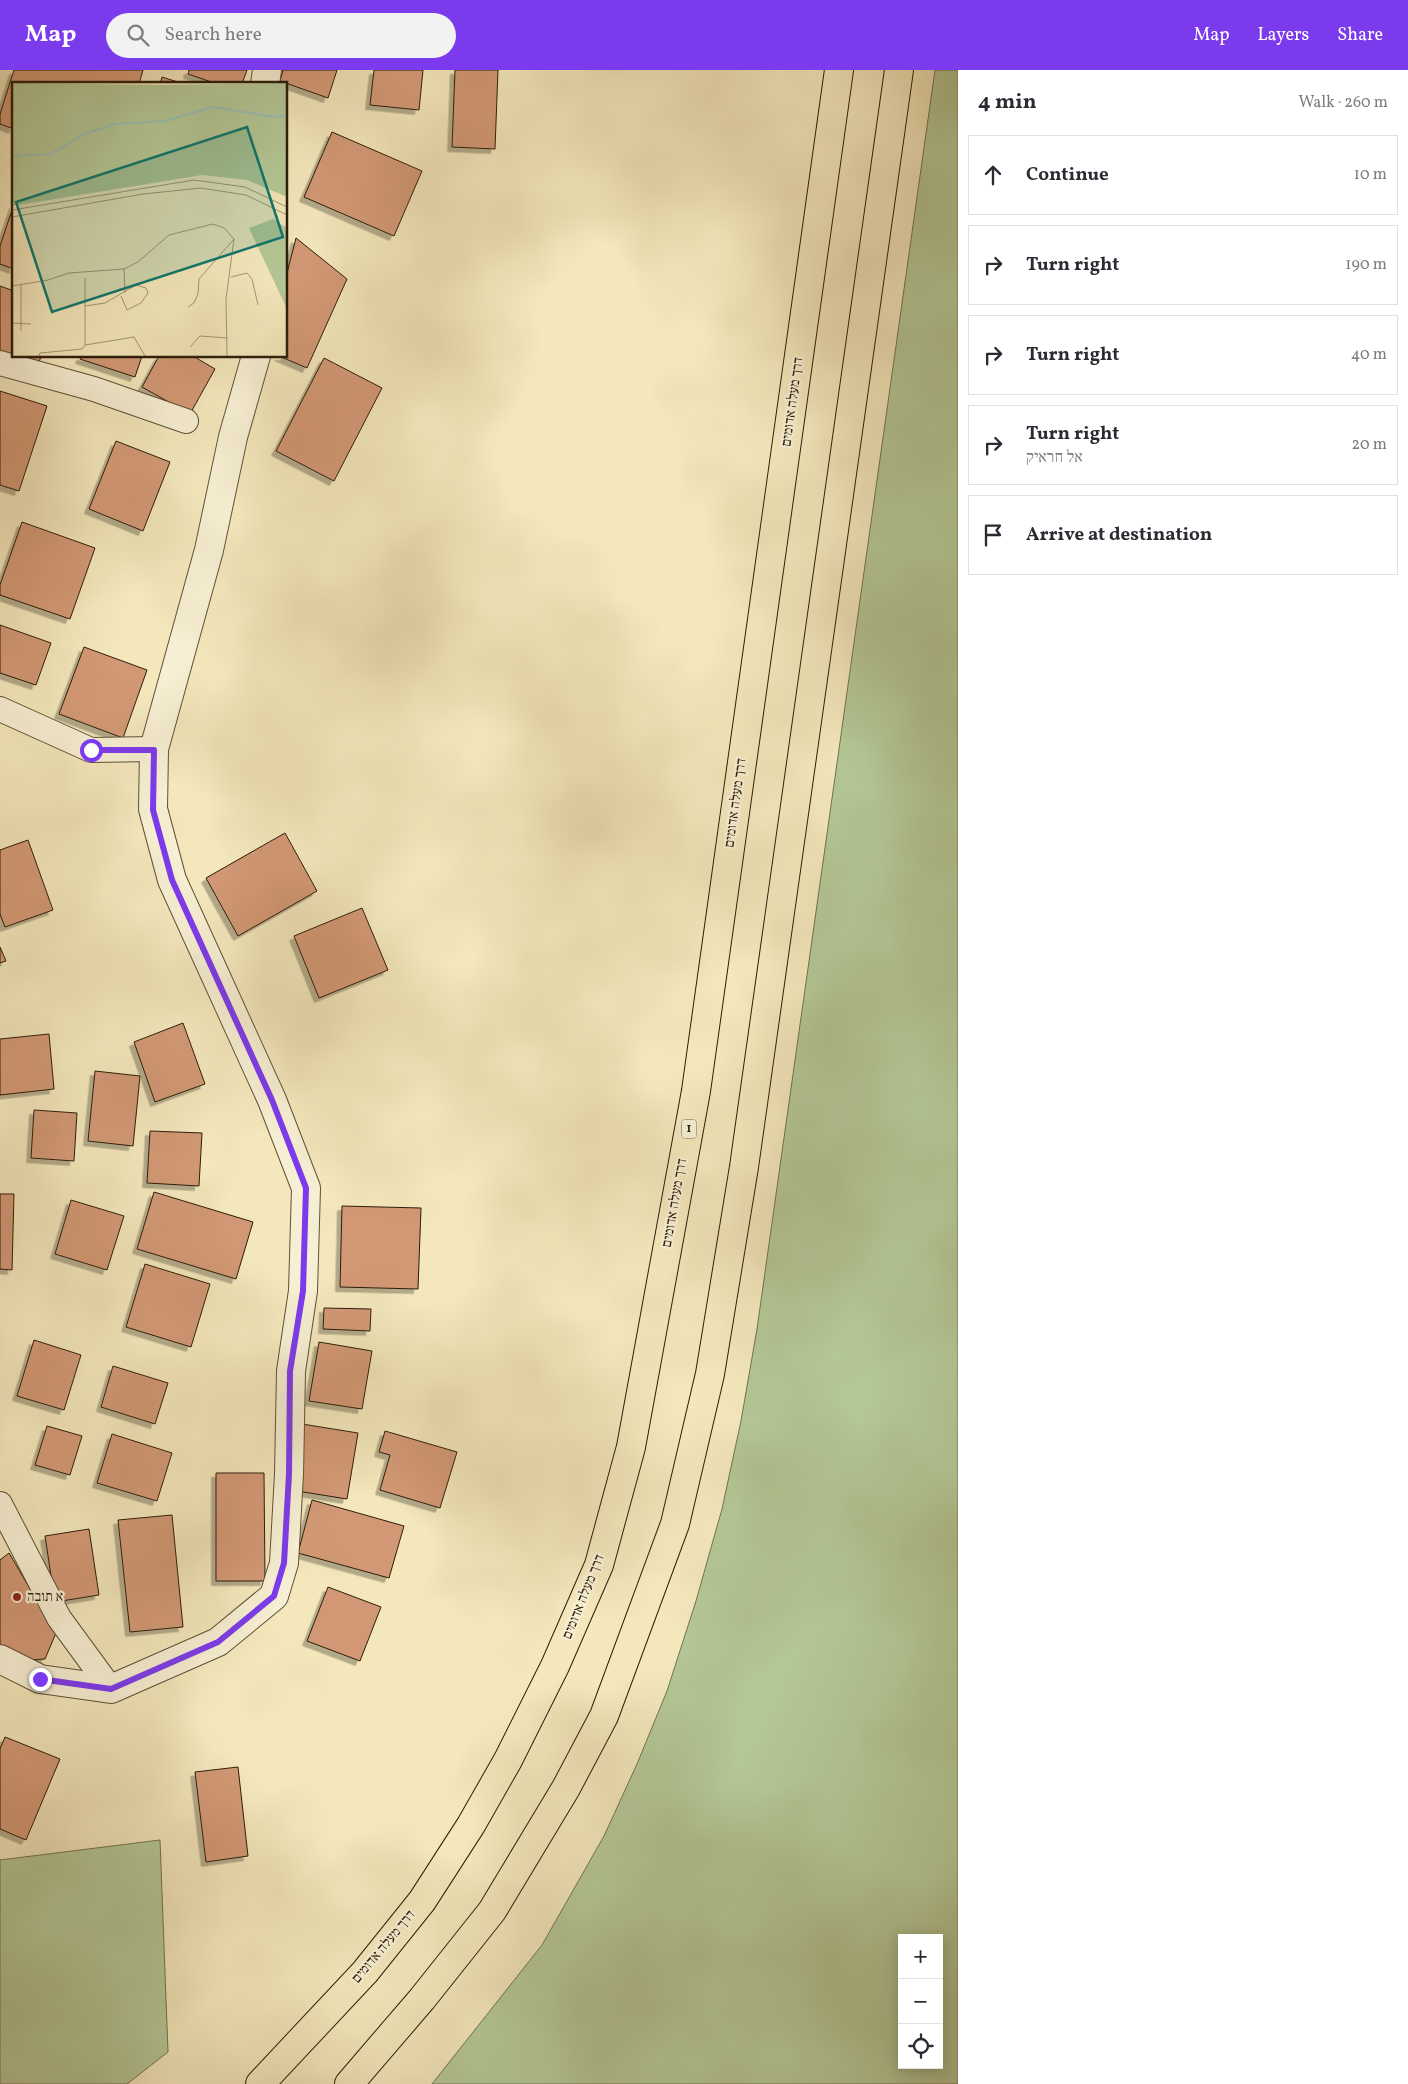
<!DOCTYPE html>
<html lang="en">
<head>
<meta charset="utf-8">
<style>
	body { margin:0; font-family:Vollkorn,"Frank Ruhl Libre",serif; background:#f2f2f3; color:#2b2b33 }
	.controls { position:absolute; right:15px; bottom:15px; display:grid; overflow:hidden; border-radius:0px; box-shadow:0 2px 12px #0003 }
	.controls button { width:45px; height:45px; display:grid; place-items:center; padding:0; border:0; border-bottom:1px solid #e1e1e2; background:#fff; color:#2b2b33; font:25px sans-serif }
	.stop { position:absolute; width:15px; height:15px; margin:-11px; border:4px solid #7c3aed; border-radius:50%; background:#fff }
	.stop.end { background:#7c3aed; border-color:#fff; box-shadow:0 1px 5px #0008 }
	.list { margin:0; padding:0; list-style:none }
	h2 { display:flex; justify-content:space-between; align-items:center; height:65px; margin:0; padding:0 20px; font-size:21px }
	h2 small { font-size:16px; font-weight:400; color:#7c7c81 }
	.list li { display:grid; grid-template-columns:32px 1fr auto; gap:15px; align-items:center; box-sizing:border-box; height:80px; margin:0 10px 10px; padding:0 10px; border:1px solid #e1e1e2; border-radius:0px }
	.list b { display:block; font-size:19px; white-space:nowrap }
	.list p { margin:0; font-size:16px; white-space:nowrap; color:#7c7c81 }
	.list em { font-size:16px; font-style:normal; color:#7c7c81 }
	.icon { flex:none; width:28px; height:28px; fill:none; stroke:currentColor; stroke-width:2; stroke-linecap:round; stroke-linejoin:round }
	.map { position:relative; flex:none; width:958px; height:2014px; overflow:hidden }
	header { display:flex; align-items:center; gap:30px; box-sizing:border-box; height:70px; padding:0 25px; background:#7c3aed; color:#fff }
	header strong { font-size:24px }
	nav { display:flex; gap:28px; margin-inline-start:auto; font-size:18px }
	.search { width:350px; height:45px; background:#f2f2f3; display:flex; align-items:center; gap:12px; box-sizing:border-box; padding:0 18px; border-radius:28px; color:#7c7c81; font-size:19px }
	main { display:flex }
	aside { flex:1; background:#fff }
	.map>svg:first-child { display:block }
	.green { fill:#b4c796; stroke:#707250; fill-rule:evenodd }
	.building { fill:#d29874; stroke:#2b1d0a; filter:url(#shadow) }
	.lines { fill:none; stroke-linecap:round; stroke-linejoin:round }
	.minor-casing { stroke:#5d5036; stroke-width:26 }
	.tertiary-casing { stroke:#5d5036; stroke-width:30 }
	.trunk-casing { stroke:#2b1d0a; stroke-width:30 }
	.minor { stroke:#f7efd3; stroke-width:24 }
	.tertiary { stroke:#f7efd3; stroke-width:28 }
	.trunk { stroke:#f3e7bb; stroke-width:28 }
	.route { stroke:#7c3aed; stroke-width:6 }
	.poi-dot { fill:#8f2418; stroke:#f7efd3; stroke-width:2 }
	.labels { text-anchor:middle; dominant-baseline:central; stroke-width:4.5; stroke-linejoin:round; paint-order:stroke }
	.shield { fill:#f7efd3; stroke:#685c46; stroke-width:1 }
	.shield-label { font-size:12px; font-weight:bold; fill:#2b1d0a }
	.street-label { font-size:14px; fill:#2b1d0a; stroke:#f7efd3 }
	.poi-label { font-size:14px; fill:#2b1d0a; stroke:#f7efd3; text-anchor:start }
	.inset-river { fill:none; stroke:#9bc0ae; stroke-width:2.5 }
	.inset-road { fill:none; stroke:#a39674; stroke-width:1 }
	.view { fill:#0f766e; fill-opacity:0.15; stroke:#0f766e; stroke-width:2.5 }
	.inset-edge { fill:none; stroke:#2b1d0a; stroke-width:2.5 }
</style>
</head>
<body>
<header>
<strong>Map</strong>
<div class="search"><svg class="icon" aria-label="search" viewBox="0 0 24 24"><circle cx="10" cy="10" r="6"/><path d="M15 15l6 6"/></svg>Search here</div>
<nav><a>Map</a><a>Layers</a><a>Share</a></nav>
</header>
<main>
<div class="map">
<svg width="958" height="2014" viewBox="0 0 958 2014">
	<defs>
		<filter id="shadow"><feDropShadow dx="-4.5" dy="4.5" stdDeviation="0" flood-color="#0004"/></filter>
	</defs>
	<rect width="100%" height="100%" fill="#f3e7bb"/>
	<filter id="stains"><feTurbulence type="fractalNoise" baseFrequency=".004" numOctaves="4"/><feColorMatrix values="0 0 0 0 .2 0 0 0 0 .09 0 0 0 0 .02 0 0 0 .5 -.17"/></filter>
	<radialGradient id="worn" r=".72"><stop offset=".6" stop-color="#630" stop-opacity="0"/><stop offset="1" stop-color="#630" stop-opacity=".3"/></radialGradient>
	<path class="green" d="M935,0H958V2014H432L542,1875L604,1766L637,1694L667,1621L696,1531L722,1439L741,1351L757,1259ZM902,1868H939V1995H902Z
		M160,1770L168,1982L127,2014H0V1790Z"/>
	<path class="building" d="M14,0H143L139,14H14V59L0,54V44Z
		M189,0H247L242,14H217L188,4Z
		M283,0H337L328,28L280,11Z
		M374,0H423L419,40L370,35Z
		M455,0H498L495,79L452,77Z
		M162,7L184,14H160Z
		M332,62L422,101L394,166L304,127Z
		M14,134V199L0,194V176Z
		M296,168L347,209L307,298L279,286H286V207Z
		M0,216L14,221V286H41L38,296L0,284Z
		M81,286H142L135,307L80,289Z
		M159,286H193L215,299L190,344L142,317Z
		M324,288L382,318L334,411L276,381Z
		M0,321L47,336L19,421L0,415Z
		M116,371L170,392L143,461L89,439Z
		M22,452L95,478L70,549L0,525V515Z
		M0,555L51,573L36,615L0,603Z
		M84,577L147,600L123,668L59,644Z
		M285,763L317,821L238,866L206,808Z
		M28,770L53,840L5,857L0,844V780Z
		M362,838L388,900L319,928L294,866Z
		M0,877L6,891L0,893Z
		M183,953L205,1014L155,1032L134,972Z
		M49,964L54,1019L0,1025V969Z
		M95,1001L140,1006L133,1076L88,1071Z
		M34,1040L77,1043L74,1091L31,1088Z
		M150,1061L202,1063L199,1116L147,1113Z
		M154,1122L253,1152L236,1209L137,1179Z
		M0,1124H14L12,1200L0,1199Z
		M71,1130L124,1146L107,1200L55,1184Z
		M342,1136L421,1138L418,1219L340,1217Z
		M145,1194L210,1214L191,1277L126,1257Z
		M324,1238L371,1239L370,1261L323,1259Z
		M34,1270L81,1285L64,1340L17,1326Z
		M319,1272L372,1281L362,1339L309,1331Z
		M113,1296L168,1313L155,1354L101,1337Z
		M302,1354L358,1363L347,1429L291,1420Z
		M47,1356L82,1366L70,1405L35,1395Z
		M385,1361L457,1382L440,1438L380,1420L390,1385L379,1382Z
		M112,1364L172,1383L157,1431L97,1413Z
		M216,1403H264L265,1511H216Z
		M312,1430L404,1456L389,1508L298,1483Z
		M172,1445L183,1557L130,1562L118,1450Z
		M89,1459L99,1525L55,1532L45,1466Z
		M9,1483L56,1563L45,1589L15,1591L0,1581V1490Z
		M328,1517L381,1537L360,1591L307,1571Z
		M5,1667L60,1689L26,1770L0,1759V1679Z
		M238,1697L248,1786L206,1792L195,1702Z"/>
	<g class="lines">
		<g class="minor-casing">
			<path id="minor" d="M0,293L94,319L186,351
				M0,639L91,680L154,679
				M0,1434L59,1548L111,1619"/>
		</g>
		<g class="tertiary-casing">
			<path id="tertiary" d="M265,14L267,0
				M0,1589L40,1609L111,1619L218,1572L274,1526L284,1493L289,1404L291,1301L303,1221L306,1118L272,1030L172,810L153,739L154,679L209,480L233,367L256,286"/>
		</g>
		<g class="trunk-casing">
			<path id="trunk" d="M260,2014L365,1902L422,1831L471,1755L508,1690L555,1596L599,1495L631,1377L696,1021L839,0
				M349,2014L422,1929L492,1841L566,1718L604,1646L675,1454L710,1304L744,1097L899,0"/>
		</g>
		<use href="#minor" class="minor"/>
		<use href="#tertiary" class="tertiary"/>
		<use href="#trunk" class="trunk"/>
	</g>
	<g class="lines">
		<path class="route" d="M40,1609L111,1619L218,1572L274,1526L284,1493L289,1404L290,1301L303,1221L306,1118L272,1030L172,810L153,740L154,680H91"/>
	</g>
	<circle class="poi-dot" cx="17" cy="1527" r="5"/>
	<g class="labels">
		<rect class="shield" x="681.5" y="1049.5" width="15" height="19" rx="4"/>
		<g class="shield-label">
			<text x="689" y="1059">1</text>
		</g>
		<g class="street-label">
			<text transform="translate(793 332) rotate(-82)">דרך מעלה אדומים</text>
			<text transform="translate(736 733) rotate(-82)">דרך מעלה אדומים</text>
			<text transform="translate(675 1133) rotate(-80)">דרך מעלה אדומים</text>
			<text transform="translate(584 1527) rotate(-68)">דרך מעלה אדומים</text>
			<text transform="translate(384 1877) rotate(-50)">דרך מעלה אדומים</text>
		</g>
		<g class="poi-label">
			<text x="27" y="1527">א תובה</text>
		</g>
	</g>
	<g transform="translate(12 12)">
		<rect width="275" height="275" fill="#f3e7bb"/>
		<path d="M1,1L149,3L275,1V115L235,98L190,93L0,124ZM261,137L275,146V227L237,146Z" fill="#b4c796"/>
		<path class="inset-river" d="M0,74L39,72L72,52L103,42L153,39L201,25L263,35L275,33"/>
		<path class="inset-road" d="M0,128L182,98L233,105L275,125M0,135L131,112L189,106L234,113L275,133M112,187L113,211M219,195L235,191L240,197L246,223M73,196V224M0,204L36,198L57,191L112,187L126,180L157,153L201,142L212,146L222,157M176,225L182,221L186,212L187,197L222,157M0,241L19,242M9,249V203M73,263L122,255L133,274M178,265L188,254L216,256M27,274L28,271L70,267L73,263V224L93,221L124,203L134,206L136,211L129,221L115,228L109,214M215,274L214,217L222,157"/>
		<path class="view" d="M235,45L271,155L40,230L4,120Z"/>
		<rect width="275" height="275" class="inset-edge"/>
	</g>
	<rect width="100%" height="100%" filter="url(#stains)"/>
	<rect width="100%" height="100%" fill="url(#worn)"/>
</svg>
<div class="controls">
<button>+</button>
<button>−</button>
<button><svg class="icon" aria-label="locate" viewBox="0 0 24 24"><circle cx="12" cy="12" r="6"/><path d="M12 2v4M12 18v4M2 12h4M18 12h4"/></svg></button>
</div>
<div class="stop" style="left:91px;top:680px"></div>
<div class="stop end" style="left:40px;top:1609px"></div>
</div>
<aside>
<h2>4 min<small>Walk · 260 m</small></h2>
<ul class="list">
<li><svg class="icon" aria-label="ahead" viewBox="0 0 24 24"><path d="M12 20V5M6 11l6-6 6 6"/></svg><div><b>Continue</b></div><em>10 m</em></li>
<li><svg class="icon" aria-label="right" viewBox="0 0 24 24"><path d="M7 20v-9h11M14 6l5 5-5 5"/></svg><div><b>Turn right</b></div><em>190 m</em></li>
<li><svg class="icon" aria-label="right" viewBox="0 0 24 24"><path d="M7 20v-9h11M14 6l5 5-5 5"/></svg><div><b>Turn right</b></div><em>40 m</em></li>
<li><svg class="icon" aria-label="right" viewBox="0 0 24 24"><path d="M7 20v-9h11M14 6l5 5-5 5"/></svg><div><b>Turn right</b><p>אל חראיק</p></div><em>20 m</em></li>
<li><svg class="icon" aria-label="arrive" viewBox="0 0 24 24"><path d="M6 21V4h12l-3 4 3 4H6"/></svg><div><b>Arrive at destination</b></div></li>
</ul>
</aside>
</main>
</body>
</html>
